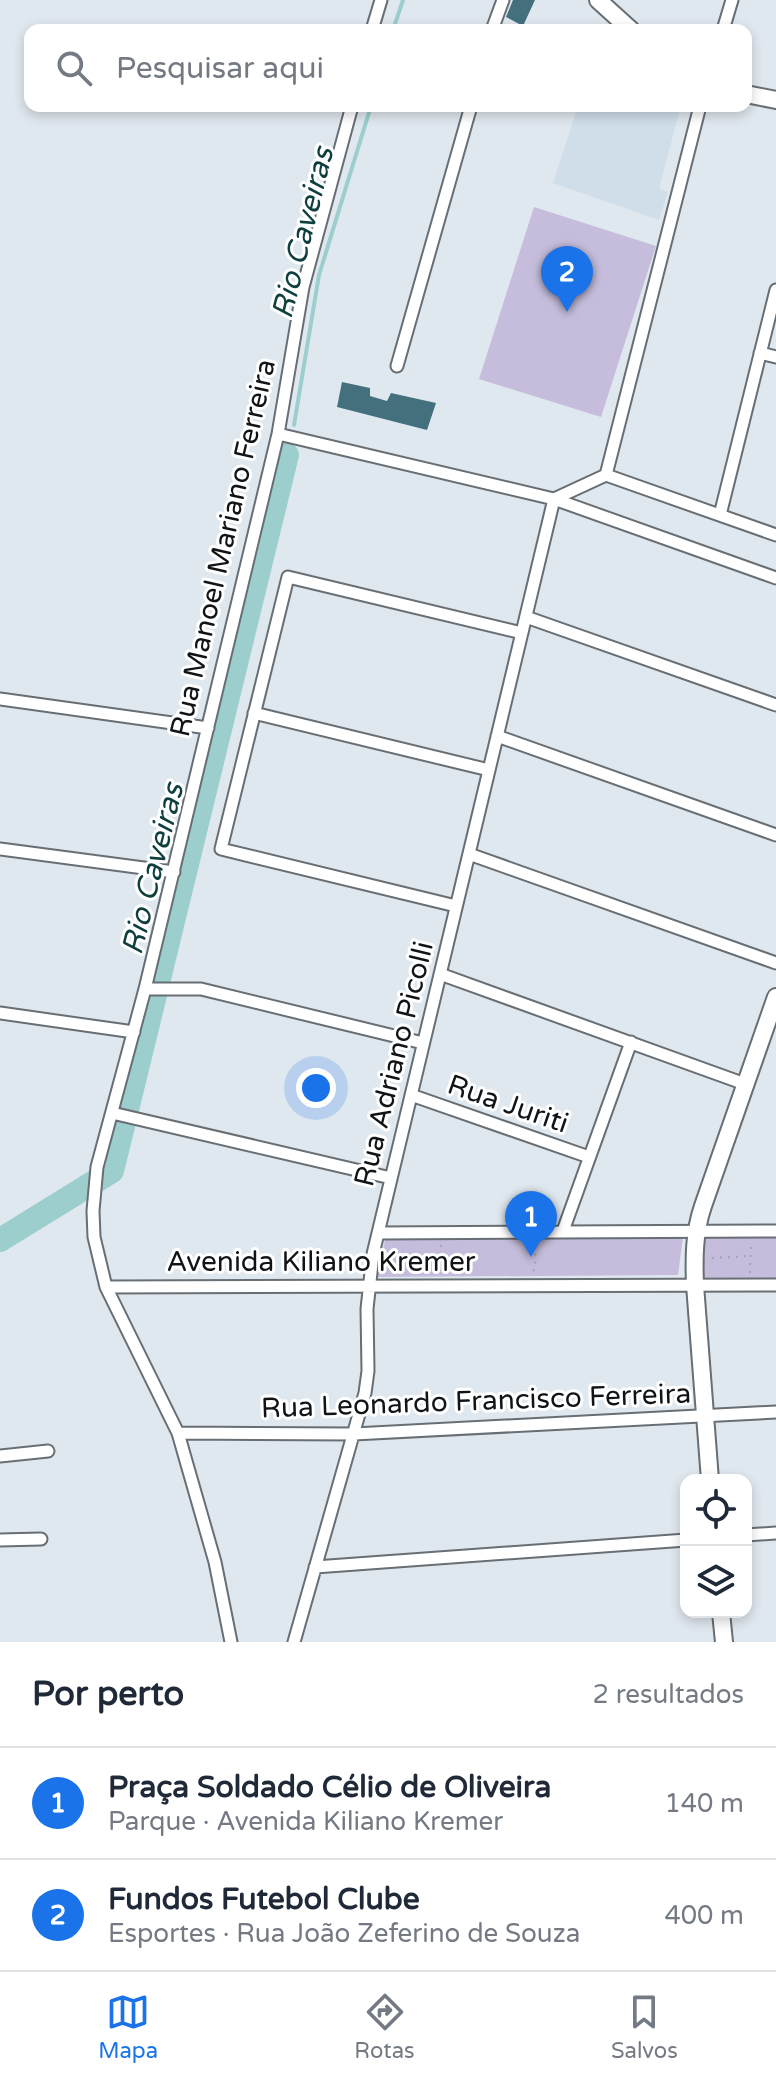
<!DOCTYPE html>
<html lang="pt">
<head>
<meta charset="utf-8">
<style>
	body { margin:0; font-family:"Varela Round",sans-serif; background:#f6f6f7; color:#1f2937 }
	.controls { position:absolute; right:24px; bottom:24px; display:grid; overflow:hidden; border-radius:16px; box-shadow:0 4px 12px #0003 }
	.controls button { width:72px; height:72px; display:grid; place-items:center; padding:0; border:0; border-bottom:2px solid #e0e1e3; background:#fff; color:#1f2937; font:40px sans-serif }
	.you { position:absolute; left:316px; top:1088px; width:28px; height:28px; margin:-20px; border:6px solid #fff; border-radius:50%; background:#1a73e8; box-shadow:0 0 0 12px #1a73e833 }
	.badge { display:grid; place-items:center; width:52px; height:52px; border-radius:50%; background:#1a73e8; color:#fff; font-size:26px; font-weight:700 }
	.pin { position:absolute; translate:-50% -66px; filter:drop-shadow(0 2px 4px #0008) }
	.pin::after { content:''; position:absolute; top:42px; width:28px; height:24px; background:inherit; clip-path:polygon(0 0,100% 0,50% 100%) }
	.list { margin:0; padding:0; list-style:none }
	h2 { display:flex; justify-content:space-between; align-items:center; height:104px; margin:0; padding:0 32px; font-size:34px }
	h2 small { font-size:26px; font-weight:400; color:#747a83 }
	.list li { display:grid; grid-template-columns:52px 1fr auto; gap:24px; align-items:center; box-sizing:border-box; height:112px; padding:0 32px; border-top:2px solid #e0e1e3 }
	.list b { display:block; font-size:30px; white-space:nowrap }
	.list p { margin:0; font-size:26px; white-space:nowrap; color:#747a83 }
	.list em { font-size:26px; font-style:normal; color:#747a83 }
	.icon { flex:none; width:44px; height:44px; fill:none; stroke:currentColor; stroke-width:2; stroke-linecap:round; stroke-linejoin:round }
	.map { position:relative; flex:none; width:776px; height:1642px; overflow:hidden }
	.search { position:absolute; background:#fff; box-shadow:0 4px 12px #0003; left:24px; right:24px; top:24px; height:88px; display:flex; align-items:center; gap:20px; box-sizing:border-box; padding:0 28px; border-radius:16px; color:#747a83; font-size:30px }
	.sheet { height:328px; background:#fff }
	nav { display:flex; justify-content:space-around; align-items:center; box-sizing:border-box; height:112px; border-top:2px solid #e0e1e3; background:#fff; font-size:22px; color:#747a83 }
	nav a { display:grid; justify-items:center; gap:4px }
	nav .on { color:#1a73e8 }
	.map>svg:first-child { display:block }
	.built { fill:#d0deea }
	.green { fill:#c5bddb }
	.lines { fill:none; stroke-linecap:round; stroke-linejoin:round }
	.stream { stroke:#9bcecd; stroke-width:4 }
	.river { stroke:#9bcecd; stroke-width:24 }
	.building { fill:#44707e }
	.street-casing { stroke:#676e74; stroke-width:15 }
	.secondary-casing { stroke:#676e74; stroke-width:20 }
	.path { stroke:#a1a8ae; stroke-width:2; stroke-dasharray:2 6; stroke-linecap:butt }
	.street { stroke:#fff; stroke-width:11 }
	.secondary { stroke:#fff; stroke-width:16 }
	.labels { text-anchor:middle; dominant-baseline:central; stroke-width:6; stroke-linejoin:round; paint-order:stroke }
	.street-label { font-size:28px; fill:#111417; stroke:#fff }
	.water-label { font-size:30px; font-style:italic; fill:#0e3e3d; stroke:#fff }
</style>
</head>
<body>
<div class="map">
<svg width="776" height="1642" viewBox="0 0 776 1642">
	<rect width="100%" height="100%" fill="#e0e8ef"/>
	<path class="built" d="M578,106H669L680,109L659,189L668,192L659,220L553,183Z"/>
	<path class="green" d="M534,207L656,246L601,417L479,379Z
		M683,1237L678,1275L377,1277L385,1240Z
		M702,1238H776V1280L704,1279Z"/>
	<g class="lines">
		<path class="stream" d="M393,30L403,0
			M294,425L319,275L371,106"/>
		<path class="river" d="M0,1240L112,1171L287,455"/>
	</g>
	<path class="building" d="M513,0H535L523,26L506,17Z
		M342,382L370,388V396L387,401L391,393L436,403L427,430L337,407Z"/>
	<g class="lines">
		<g class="street-casing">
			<path id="street" d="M372,30L381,0
				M492,30L503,0
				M723,30L732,0
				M760,353L776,357
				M397,366L471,106
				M278,434L554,499L776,578
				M606,475L700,106
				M554,499L606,475L776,535
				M720,515L776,290
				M526,617L776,705
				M0,699L208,728
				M254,713L489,770
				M497,736L776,835
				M0,849L174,872
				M469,854L776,963
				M456,906L221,849L288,577L522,633
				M440,974L745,1084
				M145,989H201L423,1043
				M0,1013L134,1032
				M411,1095L589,1157
				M112,1113L391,1178
				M563,1231L631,1042
				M378,1233L776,1231
				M106,1287L776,1285
				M178,1433L354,1434L776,1412
				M0,1456L48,1451
				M746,1535L776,1533
				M0,1540L41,1539
				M315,1567L686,1540
				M231,1642L215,1562L178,1433L106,1287L94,1237L93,1211L97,1167L145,989L278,434L303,287L352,106
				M294,1642L365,1393L368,1371L367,1309L373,1254L554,499"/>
		</g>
		<g class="secondary-casing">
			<path id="secondary" d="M598,0L631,30
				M746,94L776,100
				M710,1480L695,1285C694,1258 694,1232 703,1206L776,997
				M721,1612L724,1642"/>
		</g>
		<path class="path" d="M441,1245L439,1260L442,1274
			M533,1246L536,1258L533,1274
			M712,1258L750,1256
			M750,1273L751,1244"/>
		<use href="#street" class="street"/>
		<use href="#secondary" class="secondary"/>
	</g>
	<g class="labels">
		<g class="street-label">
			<text transform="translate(223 548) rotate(-77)">Rua Manoel Mariano Ferreira</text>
			<text transform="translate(394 1064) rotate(-76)">Rua Adriano Picolli</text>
			<text transform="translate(508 1104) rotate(19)">Rua Juriti</text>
			<text x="321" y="1262">Avenida Kiliano Kremer</text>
			<text transform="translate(476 1401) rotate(-2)">Rua Leonardo Francisco Ferreira</text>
		</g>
		<g class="water-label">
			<text transform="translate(303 233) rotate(-76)">Rio Caveiras</text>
			<text transform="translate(153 869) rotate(-76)">Rio Caveiras</text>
		</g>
	</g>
</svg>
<div class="controls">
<button><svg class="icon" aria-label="locate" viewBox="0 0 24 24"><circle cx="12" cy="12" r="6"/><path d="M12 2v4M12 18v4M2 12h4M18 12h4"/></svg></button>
<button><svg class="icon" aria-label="layers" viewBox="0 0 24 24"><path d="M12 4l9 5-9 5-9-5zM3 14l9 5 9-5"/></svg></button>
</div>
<div class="you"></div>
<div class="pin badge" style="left:531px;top:1257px">1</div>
<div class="pin badge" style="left:567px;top:312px">2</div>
<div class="search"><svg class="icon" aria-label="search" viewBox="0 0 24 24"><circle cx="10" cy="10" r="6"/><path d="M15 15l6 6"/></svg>Pesquisar aqui</div>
</div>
<section class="sheet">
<h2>Por perto<small>2 resultados</small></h2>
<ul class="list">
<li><span class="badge">1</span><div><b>Praça Soldado Célio de Oliveira</b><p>Parque · Avenida Kiliano Kremer</p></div><em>140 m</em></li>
<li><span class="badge">2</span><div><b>Fundos Futebol Clube</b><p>Esportes · Rua João Zeferino de Souza</p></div><em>400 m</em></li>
</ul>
</section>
<nav>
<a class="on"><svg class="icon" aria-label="map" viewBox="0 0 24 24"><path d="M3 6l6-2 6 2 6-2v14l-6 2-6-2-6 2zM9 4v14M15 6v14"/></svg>Mapa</a>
<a><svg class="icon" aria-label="directions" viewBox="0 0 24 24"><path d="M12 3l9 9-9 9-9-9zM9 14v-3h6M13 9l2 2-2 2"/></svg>Rotas</a>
<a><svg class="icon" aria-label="saved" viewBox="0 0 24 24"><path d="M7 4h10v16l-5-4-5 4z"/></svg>Salvos</a>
</nav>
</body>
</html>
